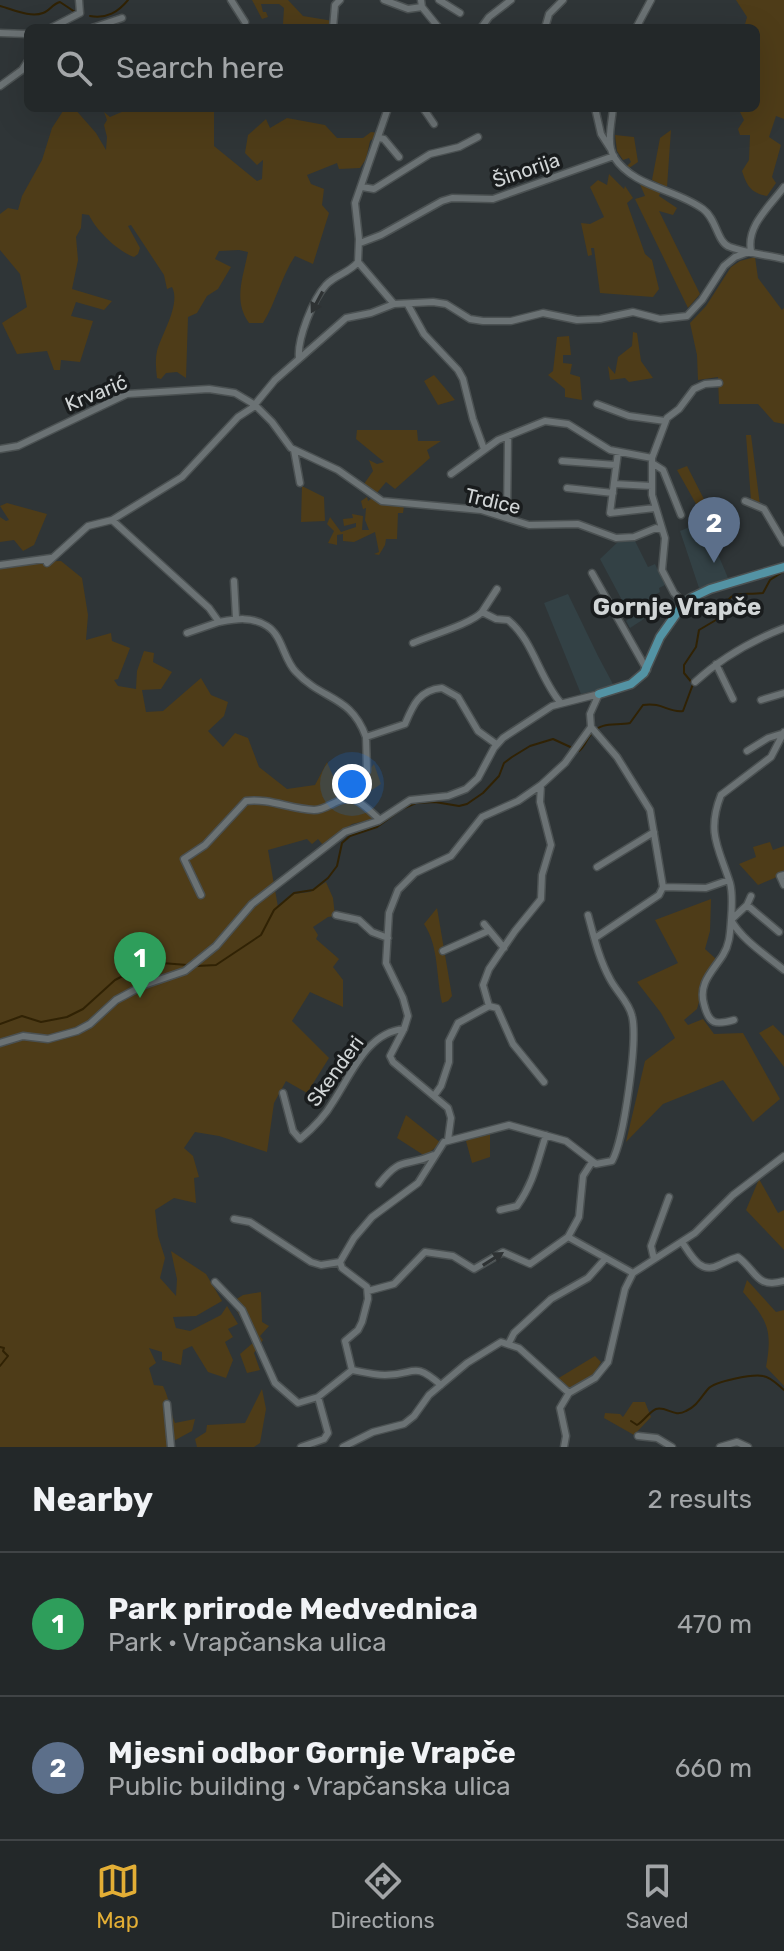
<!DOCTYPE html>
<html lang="en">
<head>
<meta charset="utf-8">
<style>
	body { margin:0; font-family:Rubik,sans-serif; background:#2b3031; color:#f1f3f6 }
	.you { position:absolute; left:352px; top:784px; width:28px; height:28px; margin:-20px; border:6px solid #fff; border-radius:50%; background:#1a73e8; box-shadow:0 0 0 12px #1a73e833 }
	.badge { display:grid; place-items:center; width:52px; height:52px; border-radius:50%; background:#e3ae35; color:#fff; font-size:26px; font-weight:700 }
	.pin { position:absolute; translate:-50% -66px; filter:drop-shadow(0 2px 4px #0008) }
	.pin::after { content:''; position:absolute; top:42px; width:28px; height:24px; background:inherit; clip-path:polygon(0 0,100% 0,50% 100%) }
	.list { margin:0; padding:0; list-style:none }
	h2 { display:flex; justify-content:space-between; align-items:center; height:104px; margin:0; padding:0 32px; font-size:34px }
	h2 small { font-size:26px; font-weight:400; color:#a3a6a8 }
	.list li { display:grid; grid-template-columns:52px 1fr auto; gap:24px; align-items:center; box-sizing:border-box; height:144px; padding:0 32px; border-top:2px solid #404446 }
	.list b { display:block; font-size:30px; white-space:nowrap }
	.list p { margin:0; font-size:26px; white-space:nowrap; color:#a3a6a8 }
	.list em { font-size:26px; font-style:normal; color:#a3a6a8 }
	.icon { flex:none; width:44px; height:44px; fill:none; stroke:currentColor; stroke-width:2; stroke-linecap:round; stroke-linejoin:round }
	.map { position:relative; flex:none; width:784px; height:1447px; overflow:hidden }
	.search { position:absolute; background:#232829; box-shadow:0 8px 32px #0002; left:24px; right:24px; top:24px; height:88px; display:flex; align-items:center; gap:20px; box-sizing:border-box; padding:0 28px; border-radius:12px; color:#a3a6a8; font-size:30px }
	.sheet { height:392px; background:#232829 }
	nav { display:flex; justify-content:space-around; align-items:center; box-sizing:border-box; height:112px; border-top:2px solid #404446; background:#232829; font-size:22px; color:#a3a6a8 }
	nav a { display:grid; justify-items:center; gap:4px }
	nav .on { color:#e3ae35 }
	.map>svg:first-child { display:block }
	.built { fill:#334145 }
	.green { fill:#4e3c18 }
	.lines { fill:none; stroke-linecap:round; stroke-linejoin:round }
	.stream { stroke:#302204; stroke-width:2 }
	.minor-casing { stroke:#4b5152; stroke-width:9 }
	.major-casing { stroke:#4b5152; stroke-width:11 }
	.minor { stroke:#6b7274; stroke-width:6 }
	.major { stroke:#5393a4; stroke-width:8 }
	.oneway { fill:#2e3233 }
	.labels { text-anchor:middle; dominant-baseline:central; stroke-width:7; stroke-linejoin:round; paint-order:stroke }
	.street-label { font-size:20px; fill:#d1d5d6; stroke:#191c1d }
	.quarter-label { font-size:24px; font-weight:bold; fill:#d1d5d6; stroke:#191c1d }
</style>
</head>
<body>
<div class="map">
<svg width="784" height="1447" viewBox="0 0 784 1447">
	<rect width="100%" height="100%" fill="#2f3537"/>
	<path class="built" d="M704,521L728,578L699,588L680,531Z
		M634,539L648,567L655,564L665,585L659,588L660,592L651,597L653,602L646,607L650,615L630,628L626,621L631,617L600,559L620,540Z
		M568,594L598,656L614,686L581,694L544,603Z"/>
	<path class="green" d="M252,0H288L303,16L333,21V28H308L283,24L284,8L279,4H261L263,12H266L268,17L262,19Z
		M736,0H784V119L776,116L769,137L781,145L772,177L776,183L767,196C751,193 747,186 742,171L749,160L750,135H740L738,129L744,120L738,108H756V28H744L747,17Z
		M65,108H74L96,133L106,150L107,137L104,125L107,120L104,112L110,117L131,108H214V146L257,181L262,179L263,160L257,165L245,153L248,135L266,119L270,128L287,118L325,125L337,138H363L371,132L380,133L370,141L366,159L360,168L339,169L337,163L307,175L311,184L324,189L322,205L329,213L313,264L295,256C281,277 276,302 263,323H249C233,301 243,278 248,252L239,250L219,251L215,259L231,267L218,289L207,296L197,313L188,317L186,378L177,372L166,373L161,379L157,378C156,369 155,360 157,351C162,333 181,304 172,287L167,289L164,275L131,225L128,226L140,248L138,254L134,257C117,251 96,230 89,215L82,214L81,228L76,237L78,260L72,289L112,301L104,310L76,302L71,316L93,321L80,362L61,360L60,370H54L47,351L17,354L2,323L27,307L20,274L0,250V214L8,208L18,210L22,196L42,160L52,128Z
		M671,130L667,187L652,180L660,138Z
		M615,135L634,137L638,162L629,168L627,166L631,162L629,158L623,160L617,151Z
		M609,174L624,189L625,186L633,198L627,203L645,254L652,260L659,289L653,297L600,293L594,248H591L592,255L588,256L581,223L590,224L604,217L590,187L598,180L607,185Z
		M639,182L661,191L659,196L677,208L673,215L659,211L700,294L688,308L635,199L645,196Z
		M755,257L758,278L782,310L784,308V424L774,422L758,404H719L718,377L698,380L697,355L690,323L706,306L731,267L740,261Z
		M633,332L637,333L641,361L653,378L629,382L625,378L610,380L608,366L615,374L618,357L632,346Z
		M569,336L571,355H563V363L572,364L570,374L580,377L582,400L565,397V389L548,375L553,371L557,337Z
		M434,375L455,400L438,405L424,381Z
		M357,430H417L418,441H441L427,450L430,458L395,489L386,482L376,494L364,484L373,471L369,460L377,464L384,462L356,439Z
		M746,435H751L760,505L751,500Z
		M687,466L711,513L705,520L677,470Z
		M302,486L324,497L325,521L301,522Z
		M367,497L368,501L372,498L404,506L403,513H398L397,539H386L385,545L379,555L374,554L379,552L375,532L354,542L343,541V534L337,535V545L328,543L334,531L327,524L330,517L341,532L356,527V523L344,526L343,519L353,518L352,514L363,516L362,530H369L365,520L366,508L363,509L361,501Z
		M7,503L47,514L34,545L23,551L14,540L0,542V517L6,521L9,520L0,506Z
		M61,561L82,578L88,615L86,640L111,633L112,641L130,648L118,679L114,680L118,686L136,689L137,671L144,651L154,653L153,662L172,672L161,689L142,690L146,712L163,711L201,678L211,695L228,702L224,716L208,731L223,747L235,733L248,738L259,767L287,789L315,785L327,762L336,783L366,774L374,764L381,784L366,794L359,806L374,819L352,824L323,845L318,839L312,844L307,839L268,850L278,907L294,894L310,892L326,882L333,898L335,916L328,917L313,927L318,935L316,939L339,959L333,967L343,980V1007L310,992L292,1021L329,1058L307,1093L286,1081L274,1103L267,1152L219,1136L195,1132L184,1148L193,1156L199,1177L194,1178L196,1203L174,1198L155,1210L158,1236L165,1258L160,1278L176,1296L177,1279L171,1251L206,1274L222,1301L196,1316L173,1317L176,1328L190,1331L221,1315L227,1306L238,1324L228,1329L233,1337L225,1342L233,1360L226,1378L208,1372L192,1346L183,1350L181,1365L162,1360V1352L149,1348L156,1363L149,1368L154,1385L163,1386C169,1398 170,1410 175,1423L195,1419L192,1431L168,1444L170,1447H0V562Z
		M770,842L773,850L784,846V874L758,885L739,864L756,857L753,847Z
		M711,899L710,931L705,949L717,960L703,987L697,1009L684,1020L688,1025L703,1019L714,1034L743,1033L780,1099L753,1122L723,1080L663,1104L626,1142L645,1061L675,1038L661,1013L637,982L678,963L655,920Z
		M437,908L452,996L448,1001L442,1003C436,977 439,946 424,924Z
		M773,1025L784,1036V1067L759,1033Z
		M406,1115L441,1143L425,1156L397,1138Z
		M490,1131V1157L472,1163L466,1141L471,1136Z
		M759,1179L778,1213L784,1210V1250L746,1210Z
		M747,1280L776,1312L784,1310V1386L766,1367C773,1329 767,1320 743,1292Z
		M261,1292L262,1322L269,1326L260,1336L263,1340L254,1353L260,1370L247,1373L240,1354L254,1342L232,1302L243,1295Z
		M595,1356L601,1362L594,1374L568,1389L557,1379Z
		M262,1389L266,1409L260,1443L254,1447H197L195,1439L206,1432L207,1425L245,1423Z
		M633,1402H645L651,1417L634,1435L604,1418L605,1413L620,1414L623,1417Z"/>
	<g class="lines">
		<path class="stream" d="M0,6C12,9 30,18 43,13C50,11 52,4 60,2L75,12
			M90,16C107,19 118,12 128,0
			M197,966L216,965L261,935L274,910L294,893L313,890L328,878L337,866L342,843L350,836L377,827L402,809L416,803L435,802L459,806L467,804L483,793L499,776L504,763L512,757L530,746L553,739L579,751C585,746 586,740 591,734C602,721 615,726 630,723L643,705C663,702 668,713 683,711L693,684L684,673V665L696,647L699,630L721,617C728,587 739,596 763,593L770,580L784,571
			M0,1024L22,1016L41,1022L67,1017L83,1009L115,980L142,966L162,963L187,965
			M0,1347L4,1348L3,1351L8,1356L0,1366
			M631,1421L637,1425C644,1421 649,1412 656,1409C667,1406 674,1418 686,1411C697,1406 701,1397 708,1389C715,1381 753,1374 763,1376C771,1377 778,1385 784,1390"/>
		<g class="minor-casing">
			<path id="minor" d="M79,0L80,13
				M231,0L245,22
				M384,0L408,9L422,7
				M421,0L422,7L439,28
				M439,0L460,13
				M51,28L80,13
				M92,28L122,18
				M333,28L335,5L340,0
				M481,28L489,17L511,0
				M545,28L549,14L563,0
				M636,28L651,0
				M0,33L28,34
				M0,86L22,70L28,61
				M423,108L434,124
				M595,108L601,134L610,148
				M613,108C612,122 606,143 614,157C633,187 676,189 703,209C717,219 717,243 730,247C746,253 767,255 784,259
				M379,138L384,139L399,157
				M362,187L374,189L430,154L459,147L478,137
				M360,243L381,235L442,201L452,198L493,199L614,156
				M751,251C746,226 770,206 784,187
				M358,262L394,304
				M408,305L424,334L458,370L463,379L473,419L484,449
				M299,358C297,339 313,299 326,285C335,275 349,273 358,262L359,239L355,203L388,108
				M597,404L629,416L665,421
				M0,449L18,446L127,394L209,389L235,393L255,405L272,422L291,448L338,470L382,501L481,510L529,525L578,524L616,538L634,537L656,528L662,530
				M294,450L300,483
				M618,452L610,513L655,508
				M562,461L616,465
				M652,463L663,470L681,515
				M451,474L498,440L545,421L568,424L610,450L652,458
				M614,484L652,486
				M567,488L613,493
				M745,501L764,509L784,543
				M507,518L508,436
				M112,520L209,608L219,622C236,619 251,616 267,626C283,636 283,659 296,672C323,701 351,695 366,737L405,724C413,705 419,690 442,688L458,697L478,731L496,744
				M47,563L88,526L112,520L182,477L238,417L252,408L275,380L346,318L371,313L394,304L433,302L446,304L470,319L483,321H511L543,313L577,320L600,319L633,312L660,319L687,316L702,300L724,266L735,257L751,251
				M0,565L51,558
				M592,573L647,670
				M234,581L236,618
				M684,603L674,593L662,570L665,538L652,495V458L667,418L679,409L694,389L705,384L719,383
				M482,612L497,589
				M187,633L219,622
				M413,643C431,635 471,624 482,612L496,619L508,620C533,640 539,677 560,702
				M716,664L733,699
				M695,682C721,658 751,641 784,628
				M761,700L784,693
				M366,737L367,771
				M747,751L768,738L781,734
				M597,867L654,832
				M784,875L780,876L784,885
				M663,887L706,888L729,880
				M201,895L184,859L205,845L246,801C269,798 290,809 314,810C329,810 338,795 355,800C364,804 372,813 379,819
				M751,896L747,905L731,920C742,940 766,955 784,970
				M747,905L779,932
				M336,915L359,920L372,932L388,938
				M484,924L504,948
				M595,938L659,895L663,887L650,810L617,757L591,727L590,714L599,694
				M443,951L488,931
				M489,1006L497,1008L513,1044L544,1082
				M734,1020C716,1025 709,1025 704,1004C698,983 713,971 723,955C730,944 730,932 731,920C732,908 733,894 730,883C719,848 706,833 721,795L771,757L784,732
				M0,1043L23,1036L48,1039L77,1031L90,1024L116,1000L144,985L185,971L216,946L252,904L345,832L378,821L410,800L448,796L466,789L478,778L494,748L503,738L552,706L599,694
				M283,1093L293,1131L300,1139C312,1129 325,1116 333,1102C351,1075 367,1032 404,1029
				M434,1096L441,1086L449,1062V1041L458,1023L489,1006L483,985L489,969L515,931L541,899L542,875L551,845L540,802L541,785
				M448,1140L451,1118L448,1108L393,1062L390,1056L404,1029L408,1016L403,998L386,963L389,913L398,890L415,873L451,856L482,817L518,801L541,785L565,763L591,727
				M379,1184C402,1155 404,1168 434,1155
				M500,1210L517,1206C534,1182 537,1162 546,1135
				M234,1219L250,1222L311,1262L321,1265L340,1262
				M568,1237L633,1273
				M682,1242C691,1255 700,1275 719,1265C726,1262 730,1259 738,1257C757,1271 756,1289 784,1281
				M654,1259L651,1246L669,1197
				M215,1282L242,1310L275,1383L298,1403L318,1397L352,1370L345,1341L358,1330L362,1322L368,1299L367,1287L342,1268L340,1262L354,1238L372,1217L418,1183L444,1142L509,1125L566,1141L596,1164L612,1161C624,1140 638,1040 632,1016C629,1002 616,991 610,979C599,959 594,937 588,915
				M368,1291L394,1284L425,1252L453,1256L474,1269L503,1252L530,1264L568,1237L579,1217L583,1176L592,1162
				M509,1343L514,1333L551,1299L588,1278L605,1259
				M352,1370C362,1372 375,1375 385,1375C416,1375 412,1360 441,1385
				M167,1404L171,1447
				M638,1436L657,1438L672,1447
				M301,1447L324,1439L328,1433L318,1397
				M343,1447L373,1432L404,1424L414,1416L429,1395L467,1363L501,1342L519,1348L569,1393
				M564,1447L566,1436L560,1408L569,1393L595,1378L608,1362L625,1289L633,1273L695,1233L733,1195L784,1156
				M720,1447L737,1442L748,1447"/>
		</g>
		<g class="major-casing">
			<path id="major" d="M599,694L631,684L644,673L660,637L684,603L691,598L710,589L784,567"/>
		</g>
		<use href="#minor" class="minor"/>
		<use href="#major" class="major"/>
	</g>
	<defs><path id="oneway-solid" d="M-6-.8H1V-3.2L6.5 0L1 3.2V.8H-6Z" transform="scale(2)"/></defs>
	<g class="oneway">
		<use href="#oneway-solid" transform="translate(317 302) rotate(118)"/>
		<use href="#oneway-solid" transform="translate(493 1259) rotate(-32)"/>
	</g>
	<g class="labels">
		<g class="street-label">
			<text transform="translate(526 170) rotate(-19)">Šinorija</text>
			<text transform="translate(96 393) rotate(-22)">Krvarić</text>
			<text transform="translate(493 501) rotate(13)">Trdice</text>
			<text transform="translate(335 1071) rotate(-54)">Skenderi</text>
		</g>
		<g class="quarter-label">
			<text x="677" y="607">Gornje Vrapče</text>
		</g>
	</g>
</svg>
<div class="you"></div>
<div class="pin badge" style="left:140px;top:998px;background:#2e9e5b">1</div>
<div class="pin badge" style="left:714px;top:563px;background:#5c6f8a">2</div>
<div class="search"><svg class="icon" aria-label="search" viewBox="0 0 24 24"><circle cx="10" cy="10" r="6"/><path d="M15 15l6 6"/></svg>Search here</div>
</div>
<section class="sheet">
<h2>Nearby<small>2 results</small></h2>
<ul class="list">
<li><span class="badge" style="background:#2e9e5b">1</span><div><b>Park prirode Medvednica</b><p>Park · Vrapčanska ulica</p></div><em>470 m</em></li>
<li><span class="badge" style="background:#5c6f8a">2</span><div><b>Mjesni odbor Gornje Vrapče</b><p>Public building · Vrapčanska ulica</p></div><em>660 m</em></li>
</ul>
</section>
<nav>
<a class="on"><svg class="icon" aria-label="map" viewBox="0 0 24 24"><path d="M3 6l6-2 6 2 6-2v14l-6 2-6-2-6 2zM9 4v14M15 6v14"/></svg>Map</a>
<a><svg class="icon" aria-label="directions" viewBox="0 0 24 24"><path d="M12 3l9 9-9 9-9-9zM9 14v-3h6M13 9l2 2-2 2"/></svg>Directions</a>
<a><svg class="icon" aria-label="saved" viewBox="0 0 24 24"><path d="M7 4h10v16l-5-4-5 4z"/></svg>Saved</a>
</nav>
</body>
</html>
